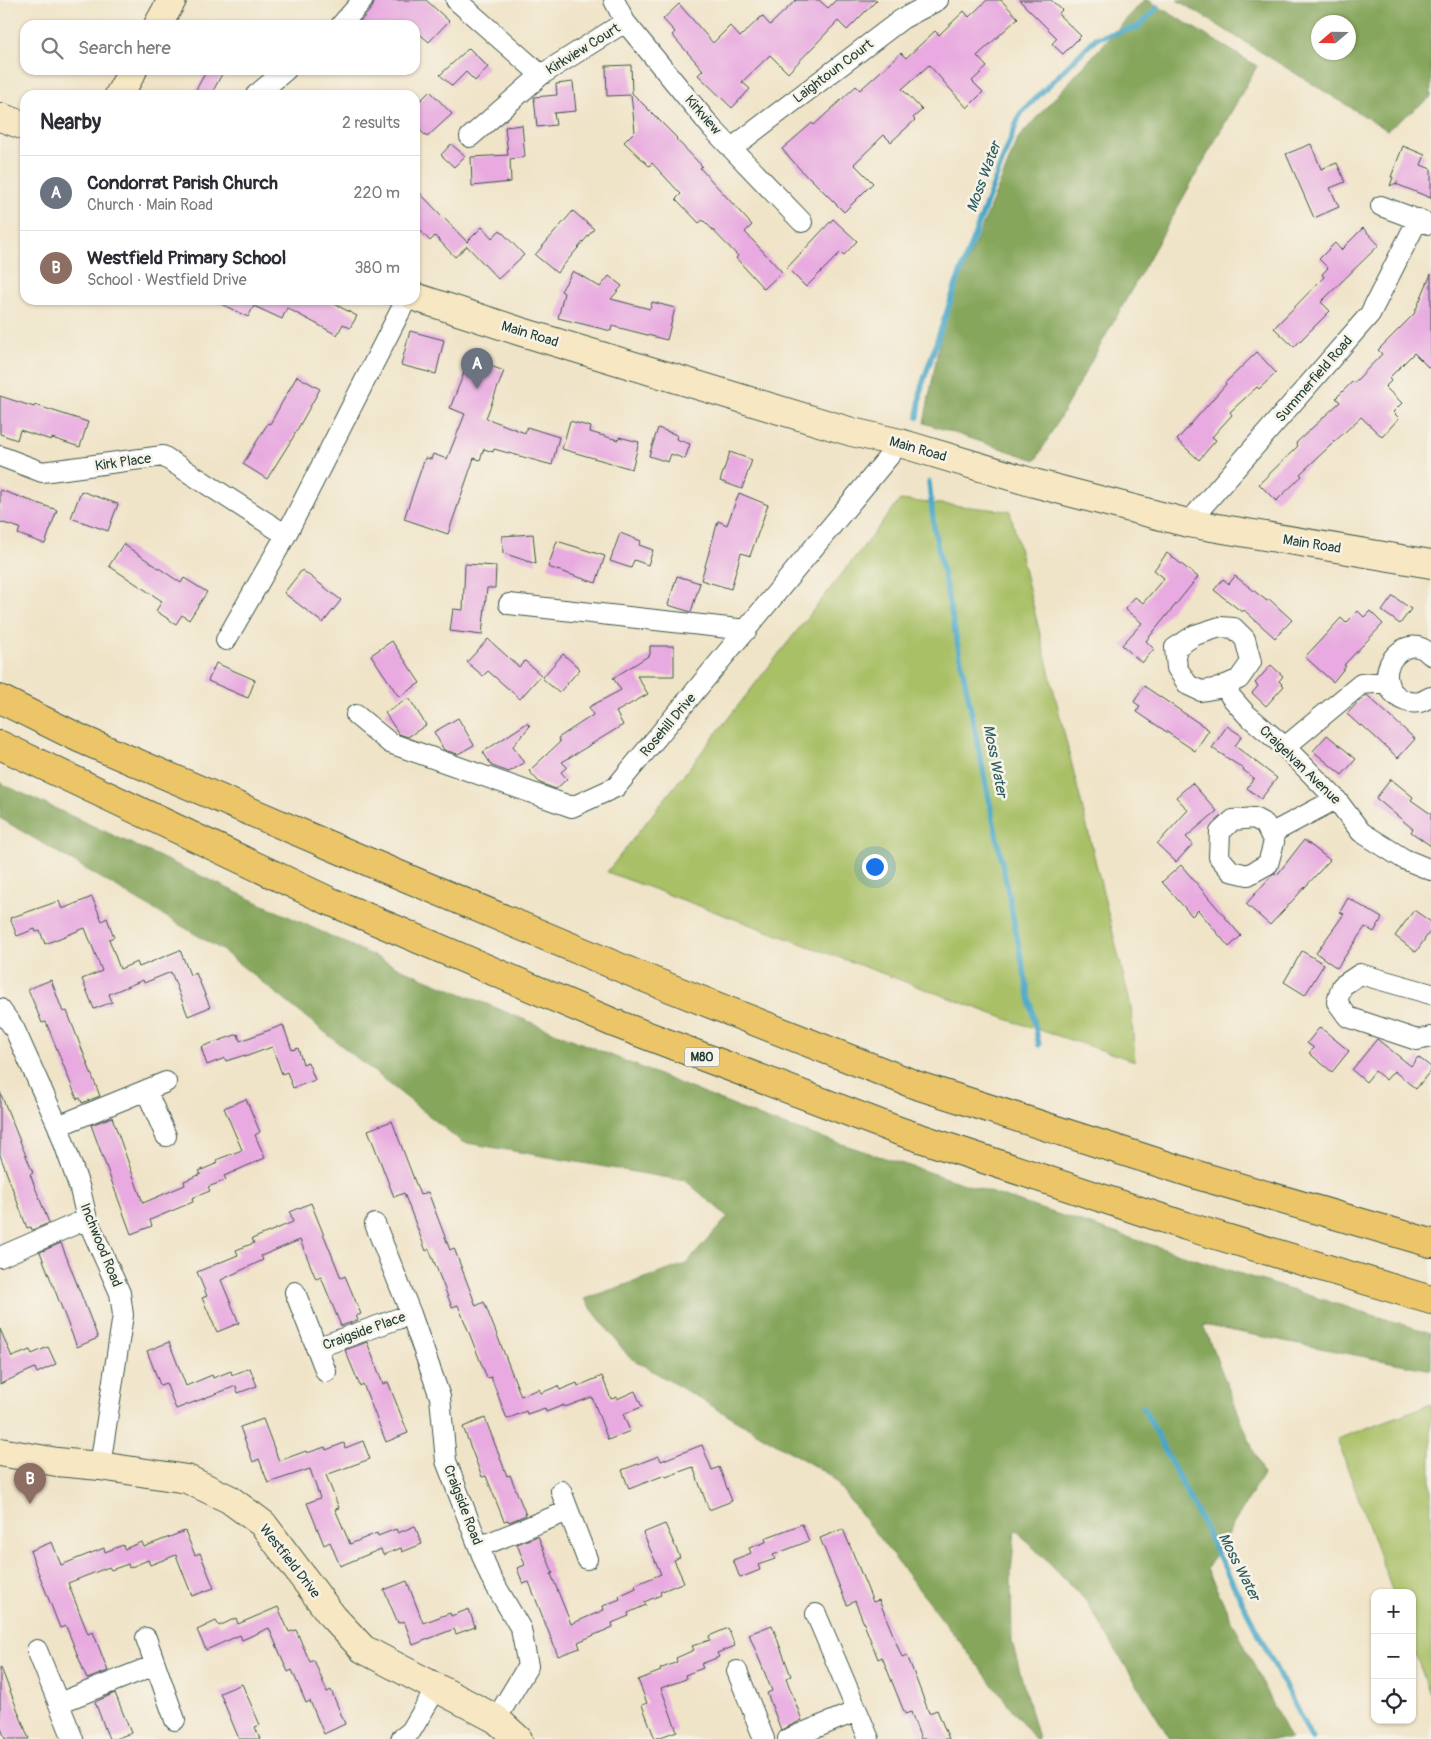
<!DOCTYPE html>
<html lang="en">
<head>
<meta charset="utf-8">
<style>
	body { margin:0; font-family:Pangolin,sans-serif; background:#f2f2f3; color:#2b2b33 }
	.controls { position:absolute; right:15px; bottom:15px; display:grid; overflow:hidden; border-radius:10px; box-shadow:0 1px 4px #0004 }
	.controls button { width:45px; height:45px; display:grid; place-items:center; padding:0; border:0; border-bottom:1px solid #e1e1e2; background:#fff; color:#2b2b33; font:25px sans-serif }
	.compass { position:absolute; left:1311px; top:15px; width:45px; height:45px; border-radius:50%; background:#fff; box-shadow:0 1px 4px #0004; rotate:250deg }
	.you { position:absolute; left:874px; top:866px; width:18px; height:18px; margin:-12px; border:4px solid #fff; border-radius:50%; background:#1a73e8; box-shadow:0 0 0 8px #1a73e833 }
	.badge { display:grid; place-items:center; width:32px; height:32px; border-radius:50%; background:#d93025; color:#fff; font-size:16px; font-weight:700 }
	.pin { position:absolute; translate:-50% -41px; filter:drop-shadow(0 1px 2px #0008) }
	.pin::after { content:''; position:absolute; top:26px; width:18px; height:15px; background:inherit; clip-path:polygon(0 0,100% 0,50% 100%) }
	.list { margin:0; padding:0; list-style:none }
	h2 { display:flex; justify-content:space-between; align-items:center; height:65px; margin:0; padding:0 20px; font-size:21px }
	h2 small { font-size:16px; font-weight:400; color:#7c7c81 }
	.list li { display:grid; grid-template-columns:32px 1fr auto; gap:15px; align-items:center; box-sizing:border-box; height:75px; padding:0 20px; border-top:1px solid #e1e1e2 }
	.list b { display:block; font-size:19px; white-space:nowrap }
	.list p { margin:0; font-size:16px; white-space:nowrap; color:#7c7c81 }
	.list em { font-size:16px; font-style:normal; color:#7c7c81 }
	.icon { flex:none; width:28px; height:28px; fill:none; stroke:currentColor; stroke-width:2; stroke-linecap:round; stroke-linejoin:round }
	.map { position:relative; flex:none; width:1431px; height:1739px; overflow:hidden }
	.search { position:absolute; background:#fff; box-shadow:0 1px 4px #0004; left:20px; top:20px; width:400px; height:55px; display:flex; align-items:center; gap:12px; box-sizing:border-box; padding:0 18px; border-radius:15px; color:#7c7c81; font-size:19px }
	.panel { position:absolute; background:#fff; box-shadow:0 1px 4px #0004; left:20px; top:90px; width:400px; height:215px; border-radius:15px }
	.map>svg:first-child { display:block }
	.green { fill:#a9c066; stroke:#647e4d }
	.forest { fill:#86a65b; stroke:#527248; fill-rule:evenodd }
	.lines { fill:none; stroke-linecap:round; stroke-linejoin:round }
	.stream { stroke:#48a7c7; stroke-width:5.5 }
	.building { fill:#e8aae0 }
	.street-casing { stroke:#3e564a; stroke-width:22 }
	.secondary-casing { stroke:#3e564a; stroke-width:30 }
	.highway-casing { stroke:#3e564a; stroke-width:30 }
	.street { stroke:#fff; stroke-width:20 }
	.secondary { stroke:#f7e8c3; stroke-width:28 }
	.highway { stroke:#ecc569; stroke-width:28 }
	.labels { text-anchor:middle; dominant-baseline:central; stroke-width:5; stroke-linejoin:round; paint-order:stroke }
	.shield { fill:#f7f3e8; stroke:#60746a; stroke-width:1 }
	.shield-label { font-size:12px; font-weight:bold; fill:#1f3d34 }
	.street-label { font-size:14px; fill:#1f3d34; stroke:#f7f3e8 }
	.water-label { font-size:15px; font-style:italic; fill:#2b5d60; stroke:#f7f3e8 }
</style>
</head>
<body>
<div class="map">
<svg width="1431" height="1739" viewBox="0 0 1431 1739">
	<rect width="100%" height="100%" fill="#f7f3e8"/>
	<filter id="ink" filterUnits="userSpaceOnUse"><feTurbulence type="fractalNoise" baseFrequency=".02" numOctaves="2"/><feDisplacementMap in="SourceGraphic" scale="10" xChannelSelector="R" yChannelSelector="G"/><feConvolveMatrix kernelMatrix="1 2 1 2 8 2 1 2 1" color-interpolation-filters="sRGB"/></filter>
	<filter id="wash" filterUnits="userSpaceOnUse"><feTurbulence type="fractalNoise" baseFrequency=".0096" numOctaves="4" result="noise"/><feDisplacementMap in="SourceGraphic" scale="20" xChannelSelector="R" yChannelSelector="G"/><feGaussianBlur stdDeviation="1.12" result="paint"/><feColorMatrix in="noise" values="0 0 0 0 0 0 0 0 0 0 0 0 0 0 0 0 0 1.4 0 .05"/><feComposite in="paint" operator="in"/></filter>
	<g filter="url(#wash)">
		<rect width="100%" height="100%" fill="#f0e4c8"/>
		<path class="green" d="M900,500L1010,511L1131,1007L1135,1061L1009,1020L607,872Z
			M1431,1404V1694H1430L1412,1645V1593H1393L1337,1439Z"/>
		<path class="forest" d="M1144,0H1148L1257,66L1036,460L924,423L944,319L1019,137Z
			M1177,0H1431V97L1387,130ZM1318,22H1348V52H1318Z
			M0,783L404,970L768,1120L1275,1285L1431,1333V1370L1203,1325L1263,1474L1207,1569L1290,1739H1170L1086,1601L1015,1529L1011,1574L1012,1642L1038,1739H1035L831,1476L629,1357L584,1299L686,1264L728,1217L686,1181L462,1142L222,950L0,818Z"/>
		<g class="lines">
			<path class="stream" d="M918,417L921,388L958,279L1020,114L1096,38L1138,27L1158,7
				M929,482L934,528L1039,1045
				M1143,1407L1312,1739"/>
		</g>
		<g id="blocks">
			<path class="building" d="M375,0H426L449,21L429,42L415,30V25H357L372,8Z
				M796,0H819L828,8L836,0H877L847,30L838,21L788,73L770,55L742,82L750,89L732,108L698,75L703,70L672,35L675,32L663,19L679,4L713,43L730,26L740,37L762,16L770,25Z
				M987,0H1001L1018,18L977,56L987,67L972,81L983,92L967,108L929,65L902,89L922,110L913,118L915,120L891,142L884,135L854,164L873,183L844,212L808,176L807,177L782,149L812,123L814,125L856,86L860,90L901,53L906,58L935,31L939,35L964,11L969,17Z
				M1019,0H1051L1062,10L1058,14L1081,36L1063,54L1052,44L1057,38Z
				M469,48L488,67L475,81L466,72L452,86L440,75Z
				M631,65L632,93L677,138L676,139L702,166L700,168L752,225L745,232L782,272L764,289L736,258L738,256L703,220L699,223L676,199L681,194L652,163L649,166L624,142L635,131L631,95L607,96L606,66Z
				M207,70H224L211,95H193Z
				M573,82L576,111L554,113L556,125L537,127L534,97L557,95L556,84Z
				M430,91L452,114L427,137L415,125V106Z
				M522,125L525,157L510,159L511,182L472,186L471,157L508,155L505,127Z
				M451,144L465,156L454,167L441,155Z
				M1311,144L1321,169L1337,163L1345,182L1330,188L1339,207L1314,218L1286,154Z
				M1403,146L1425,155L1421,165L1431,169V198L1396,184L1398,182L1390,186L1393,177H1391Z
				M415,188L467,242L482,227L492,238L500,230L524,255L498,279L467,246L455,257L435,236L430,241L415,225Z
				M573,211L594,229L557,273L535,255Z
				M833,219L857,241L844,255L841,252L806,287L787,268Z
				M1363,228L1379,245L1321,302L1330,311L1294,347L1274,328L1324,277L1322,274L1328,268L1319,259L1335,243L1341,250Z
				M573,271L600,287L609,276L622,286L611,299L650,309L652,302L675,308L667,340L612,326L611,331L558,318L564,293L561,291Z
				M1431,274V370L1414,353L1389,378L1391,381L1385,387L1402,403L1393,412L1399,418L1382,437L1361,417L1300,474L1302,476L1276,501L1259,484L1298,446L1296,443L1340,402L1336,398L1352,382L1354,383L1382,354L1378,350L1414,314Z
				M213,300H327L357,316L350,328L343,324L337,335L287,308L282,319L254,306L248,317Z
				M410,331L444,340L436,374L401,365Z
				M1257,352L1276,373L1259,389L1257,387L1230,412L1232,415L1212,437L1216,440L1199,460L1177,440L1226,384L1225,383Z
				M470,358L504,371L486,418L525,433L527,427L559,437L552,465L494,449L493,452L484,449L480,460L474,458L448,534L404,519L425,458L431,459L433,454L447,459L465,414L450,408Z
				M297,376L320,389L292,439L267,479L243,464L268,423L270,424Z
				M0,396L34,407L35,405L88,422L80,447L52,438L51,440L20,430L17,440L0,434Z
				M570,421L591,427L590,432L618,440L619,437L639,442L632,469L562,449Z
				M658,428L677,435L676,439L690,444L685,459L671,454L668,462L649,456Z
				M730,452L752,460L742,489L720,481Z
				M0,490L57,510L45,544L18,534L20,528L0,522Z
				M81,491L118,504L108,531L71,518Z
				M739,493L768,505L750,556L741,553L731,589L701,580L718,521L727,525Z
				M620,533L641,541L639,545L653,550L648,565L634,560L631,568L610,561Z
				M533,534L536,564L503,553L502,536Z
				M557,541L605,556L596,583L548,567Z
				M123,544L181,583L184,578L207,592L189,620L182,615L176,624L156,611L162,601L109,566Z
				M1167,553L1198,577L1146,641L1154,649L1142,663L1122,645L1142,623L1125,609L1135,597L1143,603L1164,578L1154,570Z
				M465,564L496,566L495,588H487L482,635L450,631L453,609L463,610Z
				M302,570L341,600L323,623L284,593Z
				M677,576L700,583L691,612L668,605Z
				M1235,576L1267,601L1269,599L1292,620L1275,638L1244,610L1242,612L1214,590L1223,579L1229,584Z
				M1393,596L1411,609L1400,624L1382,611Z
				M1358,611L1364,617L1370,611L1383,624L1344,665L1346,666L1333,682L1305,657L1341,618L1346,623Z
				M488,639L519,667L525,661L541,675L520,699L488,671L483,676L467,662Z
				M392,641L420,683L399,697L371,655Z
				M650,646H674V676H637L648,694L616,712L623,725L562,762L567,767L561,772L567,779L556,789L540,783L529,771L560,742L558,738L593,715L589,707L621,690L613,678L650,655Z
				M563,654L580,669L559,693L542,678Z
				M216,663L255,680L248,698L208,681Z
				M1271,665L1283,676L1279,681L1284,686L1266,706L1252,693L1258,686L1255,683Z
				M1144,686L1209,730L1195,751L1137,712L1140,706L1134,702Z
				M1367,695L1415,739L1398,758L1362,725L1360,726L1347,714L1358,702Z
				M409,698L426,725L408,737L399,734L385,713Z
				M458,718L474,745L458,754L444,750L434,732Z
				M527,723L530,726L513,746L524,763L509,772L492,766L483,752Z
				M1227,726L1242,736L1235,746L1277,778L1261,799L1247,788L1254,778L1243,770L1244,769L1212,748Z
				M1327,735L1356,759L1342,775L1313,751Z
				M1391,779L1413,797L1411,800L1431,814V846L1411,832L1413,829L1376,798Z
				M1192,783L1217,811L1186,837L1193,844L1176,862L1157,844L1188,810L1176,797Z
				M1304,840L1330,860L1270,925L1246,904L1272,875L1275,873L1277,875Z
				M1181,865L1241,936L1229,947L1198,910L1192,916L1162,882Z
				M92,897L102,921L107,918L114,937L109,939L120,969L137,962L139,967L180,950L190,975L196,973L210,1007L188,1016L171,972L144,983L143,980L109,994L112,1002L94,1009L82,979L102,971L85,928L45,944L40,931L36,932L35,929L17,936L10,918L59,901L62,909Z
				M1348,898L1382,918L1374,932L1365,927L1337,968L1316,953L1344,914L1340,912Z
				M1414,910L1431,922V930L1416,952L1395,936Z
				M1302,951L1324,964L1305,995L1284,982Z
				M51,980L63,1012L67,1011L100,1096L82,1103L80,1098L77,1099L46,1022L42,1023L28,989Z
				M283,1025L292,1050L298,1048L303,1064L308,1062L315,1080L293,1088L287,1072L282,1074L272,1047L245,1057V1055L226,1061L225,1058L207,1065L201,1047L238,1034L240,1041Z
				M1320,1027L1349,1051L1332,1072L1309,1053L1314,1048L1307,1043Z
				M1377,1039L1411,1066L1418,1057L1431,1067V1070L1416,1089L1394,1071L1386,1080L1375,1071L1366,1082L1352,1070Z
				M0,1092L33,1173L30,1174L49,1223L32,1230L31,1227L27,1228L0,1155Z
				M246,1099L260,1132L255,1135L265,1158L224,1176L226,1180L208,1187L210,1191L192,1198L193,1202L150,1220L152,1226L131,1234L91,1125L112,1117L143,1203L185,1185L184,1181L201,1174L199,1171L218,1163L216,1160L242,1150L224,1108Z
				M392,1121L420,1195L428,1192L450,1250L454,1248L476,1306L484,1302L521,1396L539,1389L541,1393L558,1386L560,1390L577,1383L578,1386L602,1376L611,1399L617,1397V1399L635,1391L642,1407L623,1414L630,1431L608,1440L592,1397L565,1407L564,1405L546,1412L545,1408L527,1414L526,1411L507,1419L491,1377L487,1378L458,1305L452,1307L429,1249L426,1251L404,1193L394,1197L368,1130Z
				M311,1203L341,1278L345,1276L361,1314L356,1316L358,1320L341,1326L321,1277L316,1279L300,1240L261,1256L263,1260L221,1280L239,1323L217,1332L202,1298L207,1296L197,1272L238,1255L236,1250L254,1243L252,1239L293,1222L290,1212Z
				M61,1243L98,1338L77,1347L40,1252Z
				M0,1329L12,1357L30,1350L32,1354L48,1347L56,1364L37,1373L35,1368L0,1384Z
				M169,1342L186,1386L212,1375L213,1378L231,1371L232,1375L250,1368L257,1386L238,1393L236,1386L176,1409L166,1383L160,1385L147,1351Z
				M367,1342L383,1384L388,1382L408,1433L386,1442L363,1384L360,1386L345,1350Z
				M485,1418L507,1476L510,1475L526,1515L509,1522L508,1520L504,1521L486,1476L482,1477L463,1427Z
				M263,1419L279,1461L306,1451L307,1453L325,1447L326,1450L344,1443L345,1448L363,1441L370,1459L326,1475L339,1508L335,1509L350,1544L377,1533L378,1536L396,1529L398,1533L415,1526L422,1544L402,1552L401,1548L383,1555L381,1549L340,1566L330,1542L324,1545L307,1503L320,1498L310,1469L268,1483L259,1459L253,1462L240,1427Z
				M702,1445L712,1470L719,1467L732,1501L709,1510L693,1467L666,1477L665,1475L629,1489L622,1470L659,1456L661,1461Z
				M665,1524L680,1557L674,1560L684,1582L660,1592L661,1595L644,1602L646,1605L628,1613L629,1616L612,1623L613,1627L578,1642L580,1648L558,1656L529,1582L523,1584L517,1568L525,1565L517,1544L538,1536L553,1573L551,1574L571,1624L604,1610L603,1606L620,1599L619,1596L636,1588L635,1585L661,1574L643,1533Z
				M802,1524L809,1541L773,1555L775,1559L758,1565L760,1570L740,1578L733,1560L751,1553L749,1548L766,1542L765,1538Z
				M843,1529L873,1602L879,1600L902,1657L907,1655L929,1713L937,1710L949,1739H921L911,1712L905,1714L882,1657L878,1659L855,1601L847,1605L820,1538Z
				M185,1531L195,1555L200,1553L214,1588L192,1596L176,1555L150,1565L148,1560L129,1568L128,1564L111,1570L109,1567L68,1583L88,1634L93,1632L108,1671L87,1679L66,1626L60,1628L30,1551L52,1542L61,1565L104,1548L105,1552L123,1545L124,1549L142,1542L144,1547Z
				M407,1581L423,1623L450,1613L451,1616L469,1609L475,1627L456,1634L454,1629L413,1645L404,1621L398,1623L384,1590Z
				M278,1607L289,1632L296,1630L310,1662L314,1660L327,1692L331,1690L345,1724L324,1734L310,1701L306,1703L292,1670L288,1672L269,1628L242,1640L240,1635L206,1650L197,1630L216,1621L219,1626L236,1618L238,1624Z
				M772,1625L791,1676L786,1678L802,1720L781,1730L767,1693L772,1691L749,1634Z
				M728,1628L735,1646L717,1653L719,1657L701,1664L703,1668L685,1675L686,1679L661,1688L677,1731L655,1739L642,1705L647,1703L638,1680L661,1671L660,1669L677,1662L676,1658L694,1650L692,1646L710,1640L709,1636Z
				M0,1668H1L29,1739H5L0,1725Z
				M242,1684L260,1725L255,1727L260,1739H239L220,1693Z
				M115,1693L131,1733L115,1739H109L95,1702Z"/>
		</g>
	</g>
	<g filter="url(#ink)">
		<use href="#blocks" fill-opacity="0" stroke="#3e564a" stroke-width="1"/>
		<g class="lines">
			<g class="street-casing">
				<path id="street" d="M456,0L541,75
					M614,0L625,22L712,128L802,222
					M341,25L363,0
					M256,95L286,70
					M470,137L541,75L625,22
					M732,148L902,19L938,0
					M1381,206L1429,224
					M0,456L42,472L163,456L286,535
					M1188,523L1370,314L1418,219
					M509,604L747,630
					M1220,627L1234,628L1245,639L1251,662L1239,679L1219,688L1201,691L1188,685L1177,668L1175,648L1195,635Z
					M226,640L286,535L406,300
					M1431,655C1428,653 1425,649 1421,648C1405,641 1386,660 1387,676C1387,693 1404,705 1420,702C1424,701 1428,698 1431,697
					M1225,685L1231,697L1246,714L1285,747L1336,799L1361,832L1404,859L1431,870
					M356,715L390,743L572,807L616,787L900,443
					M1285,747L1361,684L1388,682
					M1254,818L1265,824L1274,842L1268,864L1248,875L1231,871L1219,857L1220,832L1233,820Z
					M1270,834L1336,799
					M1431,994L1360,974L1342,986L1337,1002L1348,1017L1417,1040L1431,1037
					M0,1009L14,1028L58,1126L80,1189L87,1219L120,1293L123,1315L100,1466
					M146,1090L166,1136
					M58,1126L166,1082
					M375,1224L411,1314L440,1397L446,1461L490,1576L521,1629L528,1666L496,1719
					M0,1257L87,1219
					M295,1292L326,1372
					M316,1348L411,1314
					M561,1491L587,1559
					M479,1547L568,1511
					M816,1614L869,1739
					M146,1638L175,1720
					M37,1650L73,1739
					M737,1671L764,1739
					M59,1703L155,1665
					M401,1739L411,1731L437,1687
					M788,1739L857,1711"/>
			</g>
			<g class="secondary-casing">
				<path id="secondary" d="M158,25L172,0
					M119,95L133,70
					M0,117L25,126
					M415,297L522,332L852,432L900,443L1034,483L1188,523L1431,564
					M0,1452L57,1462L100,1466L187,1479L229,1499L263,1524L333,1617L363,1649L496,1719L518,1739"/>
			</g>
			<g class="highway-casing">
				<path id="highway" d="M0,699L81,739L352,855L645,978L916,1085L1197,1175L1431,1243
					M0,745L327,900L614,1023L899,1131L1186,1226L1431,1300"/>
			</g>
			<use href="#street" class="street"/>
			<use href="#secondary" class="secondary"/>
			<use href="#highway" class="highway"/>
		</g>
	</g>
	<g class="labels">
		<rect class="shield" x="684.5" y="1047.5" width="35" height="19" rx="4"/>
		<g class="shield-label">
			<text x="702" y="1057">M80</text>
		</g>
		<g class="street-label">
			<text transform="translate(583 49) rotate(-32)">Kirkview Court</text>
			<text transform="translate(833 71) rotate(-37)">Laightoun Court</text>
			<text transform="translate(703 115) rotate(49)">Kirkview</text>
			<text transform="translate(530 334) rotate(17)">Main Road</text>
			<text transform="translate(1314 379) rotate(-49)">Summerfield Road</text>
			<text transform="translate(918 449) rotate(16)">Main Road</text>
			<text transform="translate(123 462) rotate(-8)">Kirk Place</text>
			<text transform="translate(1312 544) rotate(9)">Main Road</text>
			<text transform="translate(668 725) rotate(-50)">Rosehill Drive</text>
			<text transform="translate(1300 765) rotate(44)">Craigelvan Avenue</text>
			<text transform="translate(101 1245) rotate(68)">Inchwood Road</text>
			<text transform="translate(364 1331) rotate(-20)">Craigside Place</text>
			<text transform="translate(463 1505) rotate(69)">Craigside Road</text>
			<text transform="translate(290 1561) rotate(52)">Westfield Drive</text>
		</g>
		<g class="water-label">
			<text transform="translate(984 177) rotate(-70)">Moss Water</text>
			<text transform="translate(995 761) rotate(79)">Moss Water</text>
			<text transform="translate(1239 1567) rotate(63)">Moss Water</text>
		</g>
	</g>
</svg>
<div class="controls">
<button>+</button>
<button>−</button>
<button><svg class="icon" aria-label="locate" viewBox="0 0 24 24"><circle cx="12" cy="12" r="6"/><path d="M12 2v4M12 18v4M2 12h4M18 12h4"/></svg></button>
</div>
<svg class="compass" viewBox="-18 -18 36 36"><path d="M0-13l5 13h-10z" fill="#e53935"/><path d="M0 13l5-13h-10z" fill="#7c7c81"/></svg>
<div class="you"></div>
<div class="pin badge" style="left:477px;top:389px;background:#6b7280">A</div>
<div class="pin badge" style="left:30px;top:1504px;background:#8d6e63">B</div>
<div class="search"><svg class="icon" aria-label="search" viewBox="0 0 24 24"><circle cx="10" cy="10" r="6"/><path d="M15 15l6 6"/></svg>Search here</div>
<section class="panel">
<h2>Nearby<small>2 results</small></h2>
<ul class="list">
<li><span class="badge" style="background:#6b7280">A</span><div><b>Condorrat Parish Church</b><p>Church · Main Road</p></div><em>220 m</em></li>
<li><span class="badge" style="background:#8d6e63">B</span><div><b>Westfield Primary School</b><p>School · Westfield Drive</p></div><em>380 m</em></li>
</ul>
</section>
</div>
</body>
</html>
